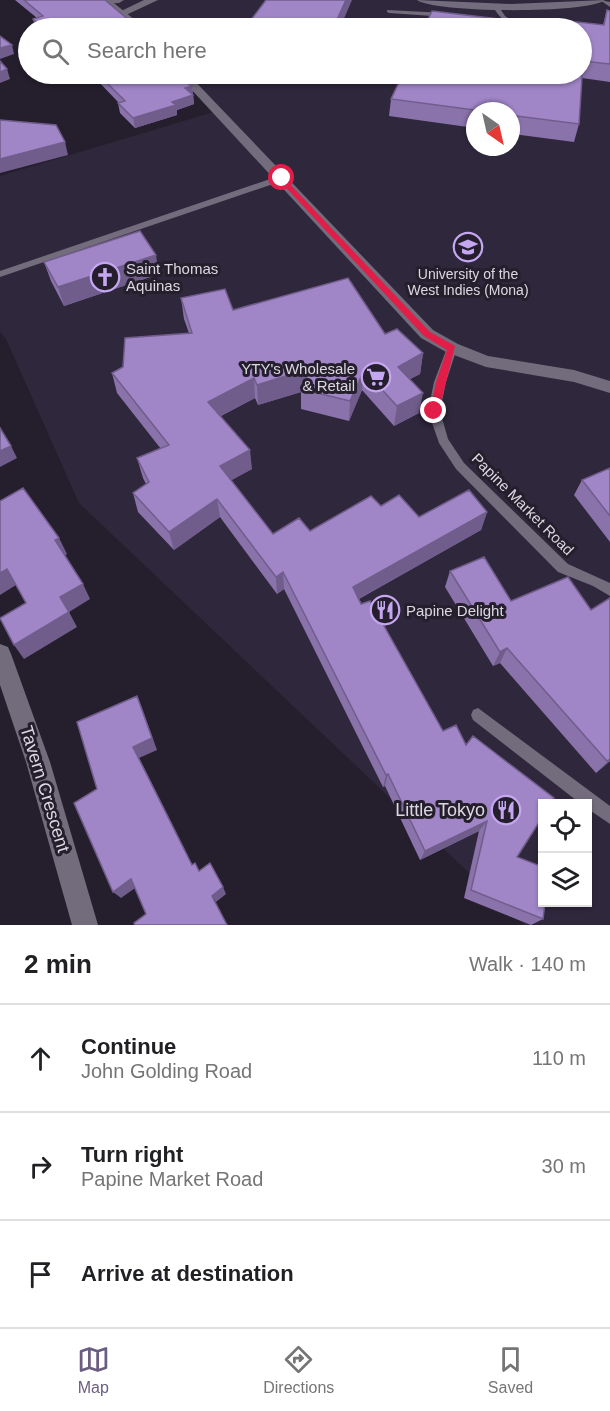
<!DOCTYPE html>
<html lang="en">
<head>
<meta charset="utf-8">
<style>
	body { margin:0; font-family:Helvetica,sans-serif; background:#f2f2f2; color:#202124 }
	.controls { position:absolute; right:18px; bottom:18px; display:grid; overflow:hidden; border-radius:0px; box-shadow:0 2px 4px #0004 }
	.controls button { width:54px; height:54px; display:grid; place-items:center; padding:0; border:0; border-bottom:2px solid #e0e0e0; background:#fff; color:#202124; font:30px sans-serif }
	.compass { position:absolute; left:466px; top:102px; width:54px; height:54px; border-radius:50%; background:#fff; box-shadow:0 2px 4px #0004; rotate:146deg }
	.stop { position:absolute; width:18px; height:18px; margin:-14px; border:4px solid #e11d48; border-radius:50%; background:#fff }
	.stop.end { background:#e11d48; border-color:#fff; box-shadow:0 2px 6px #0008 }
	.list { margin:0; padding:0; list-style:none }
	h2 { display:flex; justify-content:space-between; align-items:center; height:78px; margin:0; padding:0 24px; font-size:26px }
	h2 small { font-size:20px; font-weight:400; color:#757577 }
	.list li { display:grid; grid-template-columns:39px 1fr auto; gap:18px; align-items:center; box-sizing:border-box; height:108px; padding:0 24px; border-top:2px solid #e0e0e0 }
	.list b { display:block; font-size:22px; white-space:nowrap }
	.list p { margin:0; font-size:20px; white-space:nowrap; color:#757577 }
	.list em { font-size:20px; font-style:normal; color:#757577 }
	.icon { flex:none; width:33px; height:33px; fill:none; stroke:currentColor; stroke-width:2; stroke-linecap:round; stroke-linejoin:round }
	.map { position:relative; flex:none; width:610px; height:925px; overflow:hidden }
	.search { position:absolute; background:#fff; box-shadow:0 2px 4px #0004; left:18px; right:18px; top:18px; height:66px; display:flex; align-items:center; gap:15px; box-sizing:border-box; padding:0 21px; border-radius:33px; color:#757577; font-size:22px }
	.sheet { height:402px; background:#fff }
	nav { display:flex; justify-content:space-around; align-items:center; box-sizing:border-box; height:84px; border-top:2px solid #e0e0e0; background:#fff; font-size:16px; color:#757577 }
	nav a { display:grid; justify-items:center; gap:3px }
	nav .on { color:#6a5d80 }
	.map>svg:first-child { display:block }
	.built { fill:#2f273b; fill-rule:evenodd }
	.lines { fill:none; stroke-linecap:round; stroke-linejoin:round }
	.lane { fill:#726c7d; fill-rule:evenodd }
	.street { fill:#726c7d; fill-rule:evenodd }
	.secondary { fill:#726c7d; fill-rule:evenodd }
	.wall { fill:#8a72ab }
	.shaded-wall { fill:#705d8b }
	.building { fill:#a085c7; stroke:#705d8b; stroke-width:1.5 }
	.route { fill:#e11d48 }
	.labels { text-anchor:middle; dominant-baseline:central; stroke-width:6; stroke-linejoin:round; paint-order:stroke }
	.far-poi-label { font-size:14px; fill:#dcd8e2; stroke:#251f2d }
	.poi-label { font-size:15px; fill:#dcd8e2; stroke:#251f2d; text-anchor:start }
	.street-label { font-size:15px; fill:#dcd8e2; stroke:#251f2d }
	.near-street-label { font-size:18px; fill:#dcd8e2; stroke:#251f2d }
	.near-poi-label { font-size:18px; fill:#dcd8e2; stroke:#251f2d; text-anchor:end }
</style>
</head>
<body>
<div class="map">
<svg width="610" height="925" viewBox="0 0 610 925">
	<rect width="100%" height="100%" fill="#251f2d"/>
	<path class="built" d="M90,0H610V925H524L79,503L6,339L0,332V176L214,112L178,74H582V28H133ZM475,111H511V147H475ZM542,804H588V902H542Z"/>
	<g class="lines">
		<path class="lane" d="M600,0L610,2V7Z
			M493,4H497L505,16L523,28C508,28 499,17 492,5Z
			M387,10L447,13L450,15L447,17L389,13L387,12Z
			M282,175L285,176V180L0,277V271Z
			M452,344L457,348L446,382L440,411L448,439L464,463L568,564L610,583V596L593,586L558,572L456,469L439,443L428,411L434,382L447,348Z
			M478,708L610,806V824L588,809V804H581L473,720L471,715L473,710Z"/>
		<path class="street" d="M103,0H124L119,3L103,4Z
			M144,0H158L126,15L117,13Z
			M417,0L511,4L605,0C587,14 434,13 417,0Z
			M0,644L8,647L11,654L50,762L98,925H72L26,762L0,685Z"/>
		<path class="secondary" d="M99,0H110L145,28H134Z
			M177,74H188L433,330L458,344L488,356L574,370L610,381V393L574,382L486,367L446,352L421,338Z"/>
	</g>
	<path class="wall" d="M15,0H89L131,22V27L133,28H35L33,19L37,18Z
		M607,10L610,11V82L582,78L579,124L574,142L513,134L511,142V111H475V128L389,116L391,99L582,74V28H558L560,20L603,25Z
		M81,74H173L192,86L194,104L177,110V115L135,128L120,113L118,103H119L96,79L89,82Z
		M288,74H321L319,77Z
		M44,262L159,274L64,306L51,281Z
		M181,298L233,310L385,334L423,353L420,374L410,379L419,413L394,426L362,390L349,421L301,409V392L258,405L255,398L221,416L252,469L231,480L273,534L310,531L381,506L419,517L487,512L481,530L359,599L443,731L517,857L543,919L531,925L464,898L479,831L420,860L385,786L383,787L284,589L277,594L220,517L174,550L138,512L133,493L146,484L143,478L137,458L161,449L117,393L112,373L189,333L184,319Z
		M610,468V542L574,495L582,480Z
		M450,571L511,601L591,610L610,598V761L596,773L500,663L493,666L445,587Z"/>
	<path class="shaded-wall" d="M346,0H352L340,28H333Z
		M12,45L14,54L0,59V48Z
		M7,69L10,79L0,83V72Z
		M87,74H95L96,79L89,82Z
		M192,86L194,104L177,110V115L135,128L133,118L172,102L185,88Z
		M65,142L68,155L0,173V159Z
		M156,255L159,274L64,306L58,287Z
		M423,353L420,374L395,387L398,367Z
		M311,368L301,389V392L258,405L257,385Z
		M364,370L362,390L349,421L350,401Z
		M254,378L255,398L211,421L208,402Z
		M423,393L419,413L394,426L397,406Z
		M11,446L17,458L0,467V451Z
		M250,450L252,469L223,485L220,466Z
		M217,499L220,517L174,550L169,532Z
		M487,512L481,530L351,603L353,587Z
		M59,538L67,554L63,557L55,540Z
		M7,569L16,585L0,595V573Z
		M283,572L284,589L277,594L276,577Z
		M83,584L90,599L69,612L77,627L24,659L14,645L60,597Z
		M507,648L500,663L493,666L500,652Z
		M137,696L142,708L157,750L139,758L197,872L133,747Z
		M610,759V761L596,773Z
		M388,774L385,786L383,787L386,775Z
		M487,821L479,831L420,860L425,851Z
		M131,879L138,886L121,898L113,892Z
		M223,887L226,894L216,902L212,896Z"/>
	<path class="building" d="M24,0H105L131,22L126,23L133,28H42L33,19L43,16Z
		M266,0H346L333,28H245Z
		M607,10L610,11V64L583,61L579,124L517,116L515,124H511V111H482L391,99L403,74H582V28H558L560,20L604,25Z
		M432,11L507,20L505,28H424Z
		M0,36L12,45L0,48Z
		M0,61L7,69L0,72Z
		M98,74H173L192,86L185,88L193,95L172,102L176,105L133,118L118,103L125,101Z
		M0,120L56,125L65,142L0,159Z
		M140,231L156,255L58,287L44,262Z
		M348,278L385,334L397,329L423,353L398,367L423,393L397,406L364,370L350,401L301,389L311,368L257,385L254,378L208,402L250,450L220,466L273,534L299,518L310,531L371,496L381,506L399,495L419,517L469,490L487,512L353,587L361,604L370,601L443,731L456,725L466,745L473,736L554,798L550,804H543V816L517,857L543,867V903H545L543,919L471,890L487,821L425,851L388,774L386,775L283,572L276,577L217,499L169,532L133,493L149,482L137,458L169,445L112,373L123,367L125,338L192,333L181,298L225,289L233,310Z
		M0,428L11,446L0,451Z
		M610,468V516L582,480Z
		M23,488L59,538L55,540L83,584L60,597L69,612L14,645L0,618L26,603L7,569L0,573V501Z
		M484,557L511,601L568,577L591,610L610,598V759L607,761L507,648L500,652L450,571Z
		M137,696L152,738L133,747L192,865L195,863L199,871L210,863L223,887L212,896L227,925H135L134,923L146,914L131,879L113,892L74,803L97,789L77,722Z"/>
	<path class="route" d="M282,176L430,332L455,346L438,414L434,415L430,411L436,382L447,350L424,336L279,180Z"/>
	<defs>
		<g id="university-ring" transform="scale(1.5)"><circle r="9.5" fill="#251f2d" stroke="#c5a7f1" stroke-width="1.5"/><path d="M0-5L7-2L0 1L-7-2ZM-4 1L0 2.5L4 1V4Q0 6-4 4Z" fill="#c5a7f1"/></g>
		<g id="church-ring" transform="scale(1.5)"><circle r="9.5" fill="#251f2d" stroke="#c5a7f1" stroke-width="1.5"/><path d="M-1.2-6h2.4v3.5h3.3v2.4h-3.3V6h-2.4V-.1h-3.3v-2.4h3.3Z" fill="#c5a7f1"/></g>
		<g id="supermarket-ring" transform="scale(1.5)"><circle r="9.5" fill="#251f2d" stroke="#c5a7f1" stroke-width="1.5"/><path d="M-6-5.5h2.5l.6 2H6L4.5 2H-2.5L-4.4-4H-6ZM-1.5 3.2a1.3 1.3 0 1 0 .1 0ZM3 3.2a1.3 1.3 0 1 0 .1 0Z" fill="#c5a7f1"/></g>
		<g id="restaurant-ring" transform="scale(1.5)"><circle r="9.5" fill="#251f2d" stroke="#c5a7f1" stroke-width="1.5"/><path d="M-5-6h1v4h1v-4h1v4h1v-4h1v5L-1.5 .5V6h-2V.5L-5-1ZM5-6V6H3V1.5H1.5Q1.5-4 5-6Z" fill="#c5a7f1"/></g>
	</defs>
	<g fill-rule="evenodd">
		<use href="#university-ring" x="468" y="247"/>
		<use href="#church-ring" x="105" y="277"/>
		<use href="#supermarket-ring" x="376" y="377"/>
		<use href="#restaurant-ring" x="385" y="610"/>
		<use href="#restaurant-ring" x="506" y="810"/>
	</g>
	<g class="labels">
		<g class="far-poi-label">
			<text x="468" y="274">University of the<tspan x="468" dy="16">West Indies (Mona)</tspan></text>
		</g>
		<g class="poi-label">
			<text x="126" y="268">Saint Thomas<tspan x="126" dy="17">Aquinas</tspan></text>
			<text x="355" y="368" text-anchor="end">YTY's Wholesale<tspan x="355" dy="17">&amp; Retail</tspan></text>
			<text x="406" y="610">Papine Delight</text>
		</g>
		<g class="street-label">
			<text transform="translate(523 504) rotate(45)">Papine Market Road</text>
		</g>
		<g class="near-street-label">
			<text transform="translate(45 789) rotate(73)">Tavern Crescent</text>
		</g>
		<g class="near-poi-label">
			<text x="485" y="810">Little Tokyo</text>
		</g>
	</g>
</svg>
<div class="controls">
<button><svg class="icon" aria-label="locate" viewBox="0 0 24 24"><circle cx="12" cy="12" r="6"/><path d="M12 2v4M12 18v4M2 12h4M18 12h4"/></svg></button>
<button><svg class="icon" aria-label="layers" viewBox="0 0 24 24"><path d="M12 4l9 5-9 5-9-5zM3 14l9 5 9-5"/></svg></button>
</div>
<svg class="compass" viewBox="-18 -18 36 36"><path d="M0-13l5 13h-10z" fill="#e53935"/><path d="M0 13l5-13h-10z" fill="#757577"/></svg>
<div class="stop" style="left:282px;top:178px"></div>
<div class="stop end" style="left:434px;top:411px"></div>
<div class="search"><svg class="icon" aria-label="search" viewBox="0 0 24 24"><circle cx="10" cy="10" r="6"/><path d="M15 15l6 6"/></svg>Search here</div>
</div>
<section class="sheet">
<h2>2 min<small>Walk · 140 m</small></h2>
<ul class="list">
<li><svg class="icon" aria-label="ahead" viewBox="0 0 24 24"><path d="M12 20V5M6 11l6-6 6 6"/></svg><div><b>Continue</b><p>John Golding Road</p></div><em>110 m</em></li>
<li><svg class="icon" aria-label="right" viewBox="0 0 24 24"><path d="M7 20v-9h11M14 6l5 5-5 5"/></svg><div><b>Turn right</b><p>Papine Market Road</p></div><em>30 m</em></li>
<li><svg class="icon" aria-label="arrive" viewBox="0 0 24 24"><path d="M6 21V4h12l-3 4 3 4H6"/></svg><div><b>Arrive at destination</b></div></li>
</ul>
</section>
<nav>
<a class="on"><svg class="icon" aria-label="map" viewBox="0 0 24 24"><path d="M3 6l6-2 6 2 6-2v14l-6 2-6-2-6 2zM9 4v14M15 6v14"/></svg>Map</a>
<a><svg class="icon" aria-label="directions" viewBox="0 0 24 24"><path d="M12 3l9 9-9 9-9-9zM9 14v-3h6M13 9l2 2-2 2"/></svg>Directions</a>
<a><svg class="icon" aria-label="saved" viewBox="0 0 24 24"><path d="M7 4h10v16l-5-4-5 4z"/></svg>Saved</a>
</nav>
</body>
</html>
